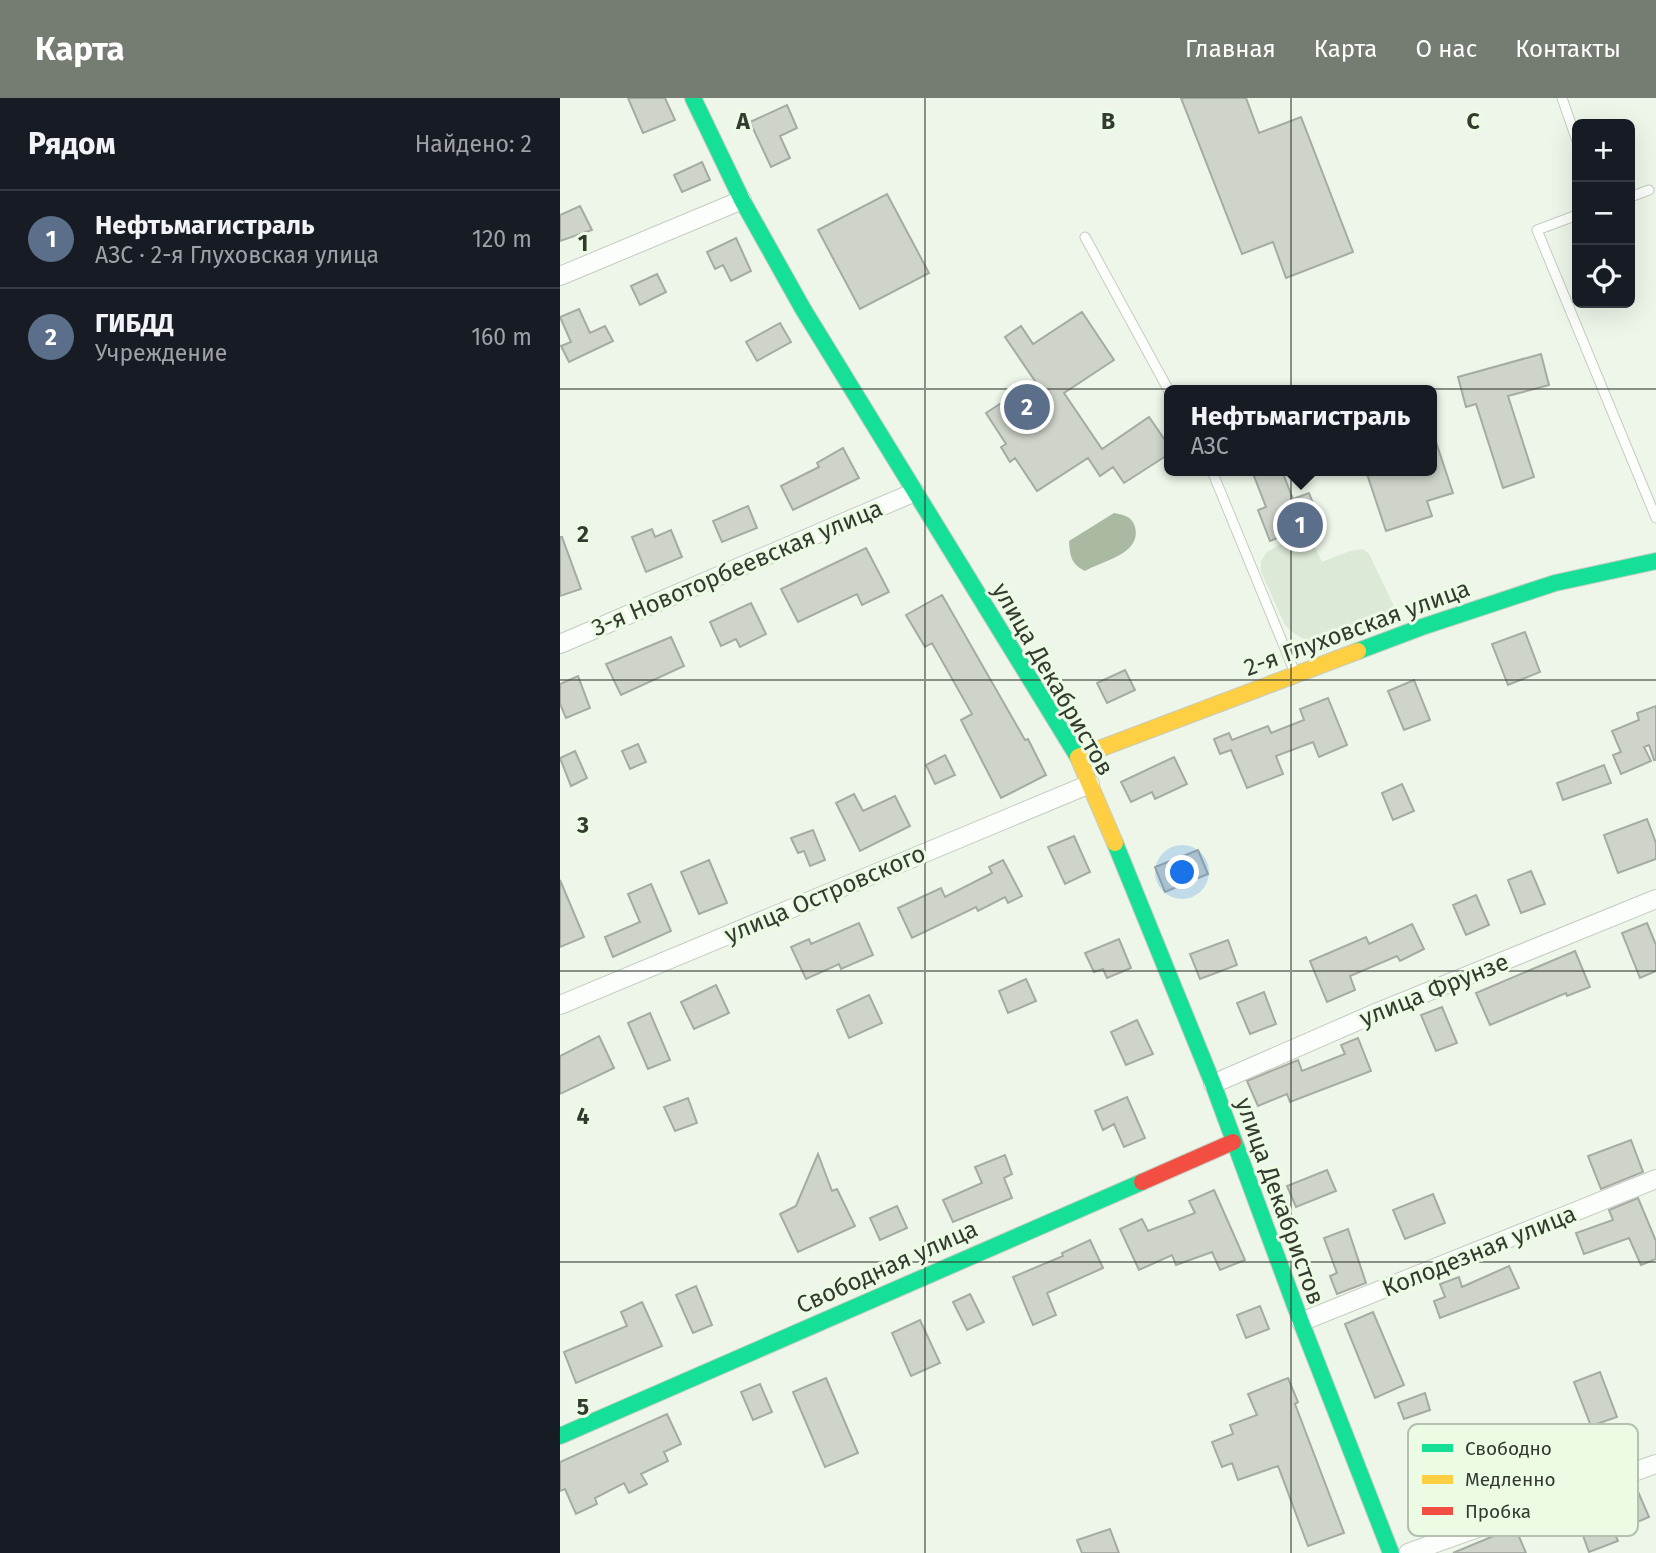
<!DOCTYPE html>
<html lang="ru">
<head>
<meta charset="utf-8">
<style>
	body { margin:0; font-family:"Fira Sans",sans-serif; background:#20242c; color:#f1f3f6 }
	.controls { position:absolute; right:21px; top:21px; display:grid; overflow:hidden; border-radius:10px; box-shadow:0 7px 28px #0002 }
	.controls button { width:63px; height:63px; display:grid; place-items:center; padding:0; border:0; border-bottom:2px solid #363941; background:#171b24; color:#f1f3f6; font:35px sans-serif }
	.you { position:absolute; left:623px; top:775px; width:24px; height:24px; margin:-18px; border:5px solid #fff; border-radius:50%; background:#1a73e8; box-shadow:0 0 0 10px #1a73e833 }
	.badge { display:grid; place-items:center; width:46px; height:46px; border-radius:50%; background:#757c71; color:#fff; font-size:23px; font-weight:700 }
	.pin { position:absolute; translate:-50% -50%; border:4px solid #fff; box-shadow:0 2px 7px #0006 }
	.popup { position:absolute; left:604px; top:287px; width:273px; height:91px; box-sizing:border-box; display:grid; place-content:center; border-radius:10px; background:#171b24; filter:drop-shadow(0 2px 5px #0005); font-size:23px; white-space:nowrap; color:#9ea1a6 }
	.popup b { font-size:26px; color:#f1f3f6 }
	.popup::after { content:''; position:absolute; left:50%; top:100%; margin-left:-14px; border:14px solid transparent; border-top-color:#171b24 }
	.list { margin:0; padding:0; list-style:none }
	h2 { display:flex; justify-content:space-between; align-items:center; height:91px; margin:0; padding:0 28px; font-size:30px }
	h2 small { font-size:23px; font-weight:400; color:#9ea1a6 }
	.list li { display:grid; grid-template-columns:46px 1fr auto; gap:21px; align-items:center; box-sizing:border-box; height:98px; padding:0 28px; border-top:2px solid #363941 }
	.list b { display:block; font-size:26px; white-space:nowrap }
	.list p { margin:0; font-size:23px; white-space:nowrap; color:#9ea1a6 }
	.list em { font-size:23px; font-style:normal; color:#9ea1a6 }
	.icon { flex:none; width:38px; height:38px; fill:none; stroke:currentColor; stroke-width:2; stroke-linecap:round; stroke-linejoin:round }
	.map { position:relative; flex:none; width:1096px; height:1455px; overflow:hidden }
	header { display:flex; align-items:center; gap:42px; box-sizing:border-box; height:98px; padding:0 35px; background:#757c71; color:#fff }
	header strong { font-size:33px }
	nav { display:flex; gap:38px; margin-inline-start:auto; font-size:24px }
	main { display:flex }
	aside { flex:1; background:#171b24 }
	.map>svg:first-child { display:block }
	.green { fill:#dce9d6 }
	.water { fill:#aab9a1 }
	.building { fill:#ced4ca; stroke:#a5aba2; stroke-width:2 }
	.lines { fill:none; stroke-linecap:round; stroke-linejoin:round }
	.lane-casing { stroke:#c5ccc2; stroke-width:11 }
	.street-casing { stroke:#c5ccc2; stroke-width:20 }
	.fast-casing { stroke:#c5ccc2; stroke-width:18 }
	.slow-casing { stroke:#c5ccc2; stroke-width:18 }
	.jam-casing { stroke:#c5ccc2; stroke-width:18 }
	.lane { stroke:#fcfefc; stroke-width:9 }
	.street { stroke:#fcfefc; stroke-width:18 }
	.fast { stroke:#16e098; stroke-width:16 }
	.slow { stroke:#ffcf43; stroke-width:16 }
	.jam { stroke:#f24e42; stroke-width:16 }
	.grid { fill:none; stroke:#353a31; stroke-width:2; stroke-opacity:0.55 }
	.labels { text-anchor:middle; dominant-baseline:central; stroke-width:6; stroke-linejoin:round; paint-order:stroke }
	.street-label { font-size:24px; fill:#353a31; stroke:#ecfbe4 }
	.key { fill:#ecfbe4; stroke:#b5c1ae; stroke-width:2 }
	.key-label { font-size:19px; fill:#353a31 }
	.grid-label { font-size:23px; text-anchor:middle; font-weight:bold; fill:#353a31; stroke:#ecfbe4; stroke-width:6; stroke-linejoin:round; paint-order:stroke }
</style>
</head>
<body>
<header>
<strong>Карта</strong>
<nav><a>Главная</a><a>Карта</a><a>О нас</a><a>Контакты</a></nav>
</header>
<main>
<aside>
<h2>Рядом<small>Найдено: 2</small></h2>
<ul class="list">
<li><span class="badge" style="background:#5c6f8a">1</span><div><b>Нефтьмагистраль</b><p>АЗС · 2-я Глуховская улица</p></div><em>120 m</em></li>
<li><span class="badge" style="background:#5c6f8a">2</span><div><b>ГИБДД</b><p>Учреждение</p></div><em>160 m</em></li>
</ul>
</aside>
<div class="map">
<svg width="1096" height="1455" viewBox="0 0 1096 1455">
	<rect width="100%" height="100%" fill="#edf6e9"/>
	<path class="green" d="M750,438L762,464L790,453L803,451L809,456L833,506V512L826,523L786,537L762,544L748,543L735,536L725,527L701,474V463L707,454L719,447Z"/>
	<path class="water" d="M554,415C564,417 572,418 575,429C582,456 542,463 525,473C511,466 510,458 509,443Z"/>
	<path class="building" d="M68,0H105L115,22L83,35Z
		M621,0H686L699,35L741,19L793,154L726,180L713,144L682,156Z
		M227,7L237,30L220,38L230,60L211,69L190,24Z
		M142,64L150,82L122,94L114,77Z
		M327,96L369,175L300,211L258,132Z
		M20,108L32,132L0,143V117Z
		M176,140L191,173L171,183L163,167L155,171L147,154Z
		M97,176L106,194L80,207L71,188Z
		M19,211L30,235L45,228L53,243L9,264L1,248L11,244L0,219Z
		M522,214L554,262L504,295L542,351L589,319L609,348V356L564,385L553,369L540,378L528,360L477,393L455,360L450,364L441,349L446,346L426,315L475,283L445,239L461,228L473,246Z
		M220,225L231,244L197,263L186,244Z
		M981,256L989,287L948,298L974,379L943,390L916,306L906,309L898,279Z
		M874,338L893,395L867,403L872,418L826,433L806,373H871V339Z
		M283,350L299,380L233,412L221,388L259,369L257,365Z
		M692,373H722L733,401L749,395L760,423L738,431L740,437L724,443L722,438L710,443L698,412L706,409Z
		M188,408L197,430L162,444L153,423Z
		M92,431L95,439L111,432L122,459L86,474L72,439Z
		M0,439H2L21,491L0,498Z
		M306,450L329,494L302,507L297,496L238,524L221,491Z
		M382,497L465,642L468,641L486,677L441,700L401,622L412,616L372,545L365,549L346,517Z
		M191,505L206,536L180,549L176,541L161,548L150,524Z
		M965,534L980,574L948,587L932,546Z
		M111,539L124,568L61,597L46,566Z
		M565,572L575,592L547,605L537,585Z
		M18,578L30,610L6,620L0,606V586Z
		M854,582L870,622L844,632L828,593Z
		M768,600L787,647L759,659L753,644L716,658L723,676L687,690L671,652L660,656L654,641L669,635L672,642L708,628L711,635L744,622L740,611Z
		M1096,608V662H1094L1089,647L1084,649L1091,663L1061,676L1053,657L1061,654L1052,633L1079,622L1077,615Z
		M78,646L86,664L70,671L62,653Z
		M15,653L27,680L11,688L0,660Z
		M385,657L395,677L375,686L366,667Z
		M614,659L627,686L595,701L592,694L571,704L561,684Z
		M1044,667L1051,685L1003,702L997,685Z
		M842,686L854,713L833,722L822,695Z
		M294,696L303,713L335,698L350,728L300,753L276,705Z
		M1087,721L1096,745V761L1058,775L1044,737Z
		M253,732L265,762L250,768L244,753L238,755L231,740Z
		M514,738L530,774L505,786L488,749Z
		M638,752L648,776L605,794L595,769Z
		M149,762L167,805L139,816L121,774Z
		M443,762L462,798L448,805L445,799L418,813L416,809L352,840L338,810L381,790L385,799L432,775L429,769Z
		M971,773L985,806L961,815L948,782Z
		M0,782L24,839L0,849Z
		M91,786L111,833L53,859L45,839L80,824L68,796Z
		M916,797L929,827L906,837L893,807Z
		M299,825L313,857L281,871L279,866L246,881L231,849L249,841L251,846Z
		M1087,825L1096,847V873L1080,880L1062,835Z
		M852,826L864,851L840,863L837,858L790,878L795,892L767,904L750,863L806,839L809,846Z
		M559,841L571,870L547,880L543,871L534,874L525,855Z
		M668,842L677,867L640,881L630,856Z
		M1015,853L1030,889L1007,898L1006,895L930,927L916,895Z
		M466,881L476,903L448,915L439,893Z
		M156,887L169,915L134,931L121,904Z
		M704,894L716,926L690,936L677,905Z
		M309,897L322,925L289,940L277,912Z
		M882,909L897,945L876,953L861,917Z
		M90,915L110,962L88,971L68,925Z
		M577,922L593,956L566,967L551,934Z
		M39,938L54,970L0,996V958Z
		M798,940L811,973L730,1004L727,996L698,1008L687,983L738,962L742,973L785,956L781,947Z
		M567,999L585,1040L564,1049L554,1026L543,1032L535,1013Z
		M128,1000L137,1025L115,1033L104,1009Z
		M1071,1042L1083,1074L1041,1091L1028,1058Z
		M258,1056L272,1093L277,1091L295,1128L238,1154L220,1116L236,1108Z
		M445,1057L452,1076L444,1080L452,1100L393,1124L383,1102L422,1085L415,1069Z
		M767,1072L776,1093L736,1109L727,1088Z
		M654,1092L685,1162L660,1172L652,1154L616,1167L612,1157L579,1172L560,1131L582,1121L588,1133L635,1115L629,1103Z
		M873,1096L885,1125L845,1141L833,1112Z
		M1078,1100L1096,1143V1161L1081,1167L1069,1140L1024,1156L1016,1135L1053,1122L1049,1112Z
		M337,1108L347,1130L320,1142L310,1120Z
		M788,1131L806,1185L777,1196L770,1178L777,1175L764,1140Z
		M530,1142L543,1170L487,1195L496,1217L473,1227L453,1179L503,1158L502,1155Z
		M949,1168L959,1190L880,1220L874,1203L885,1199L880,1186L899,1179L902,1189Z
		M136,1188L152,1227L133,1235L116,1197Z
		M410,1196L424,1224L407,1232L393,1204Z
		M82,1204L102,1248L16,1285L4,1254L67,1228L61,1214Z
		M700,1208L709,1231L686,1240L677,1217Z
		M813,1214L844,1287L815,1300L785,1226Z
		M360,1222L380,1265L351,1278L332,1235Z
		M1040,1274L1057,1319L1031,1328L1014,1284Z
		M266,1280L298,1355L265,1369L233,1294Z
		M728,1280L738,1304L735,1306L784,1435L748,1448L718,1368L678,1382L672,1365L662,1369L652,1344L673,1336L670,1327L697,1317L688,1296Z
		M200,1286L212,1314L193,1322L181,1294Z
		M865,1295L870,1312L844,1321L838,1305Z
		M107,1316L121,1346L104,1354L108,1363L81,1376L87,1386L69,1395L64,1385L35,1400L37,1406L16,1416L5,1391L0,1393V1364Z
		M1023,1333L1036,1368L1004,1380L1003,1376L950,1395L937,1360L970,1348L971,1352Z
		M901,1372L914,1407L881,1419L869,1384Z
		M1076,1389L1089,1419L1054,1434L1058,1443L1029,1454L1014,1413Z
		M955,1429L966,1455H893Z
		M550,1431L559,1455H522L517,1442Z"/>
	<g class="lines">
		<g class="lane-casing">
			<path id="lane" d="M1002,0L1017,43
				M1070,99L1089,92
				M1017,117L977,132L1096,420
				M525,139L609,293
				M652,373L733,570"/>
		</g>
		<g class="street-casing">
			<path id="street" d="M0,178L182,102
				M0,546L355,394
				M0,907L530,686
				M653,986L818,914L1096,801
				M741,1224L1096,1081
				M848,1455L1096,1366"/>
		</g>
		<g class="fast-casing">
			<path id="fast" d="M133,0L182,102L243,211L518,659
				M798,553L862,529L995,485L1096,463
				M555,745L653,986L741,1224L831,1455
				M0,1338L582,1084"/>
		</g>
		<g class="slow-casing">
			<path id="slow" d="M555,745L518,659L798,553"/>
		</g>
		<g class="jam-casing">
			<path id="jam" d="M582,1084L673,1044"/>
		</g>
		<use href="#lane" class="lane"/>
		<use href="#street" class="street"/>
		<use href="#fast" class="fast"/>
		<use href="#slow" class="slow"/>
		<use href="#jam" class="jam"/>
	</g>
	<path class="grid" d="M365,0V1455M731,0V1455M0,291H1096M0,582H1096M0,873H1096M0,1164H1096"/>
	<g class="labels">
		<g class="street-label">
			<text transform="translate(177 470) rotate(-23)">3-я Новоторбеевская улица</text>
			<text transform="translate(797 530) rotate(-20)">2-я Глуховская улица</text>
			<text transform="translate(493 581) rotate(60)">улица Декабристов</text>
			<text transform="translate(265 796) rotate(-23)">улица Островского</text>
			<text transform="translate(874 892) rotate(-22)">улица Фрунзе</text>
			<text transform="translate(720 1103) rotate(70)">улица Декабристов</text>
			<text transform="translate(919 1153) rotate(-22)">Колодезная улица</text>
			<text transform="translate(327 1169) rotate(-24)">Свободная улица</text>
		</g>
	</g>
	<rect x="848" y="1326" width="230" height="112" rx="10" class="key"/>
	<rect x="862" y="1346" width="31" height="8" fill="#16e098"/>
	<rect x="862" y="1377" width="31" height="9" fill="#ffcf43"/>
	<rect x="862" y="1409" width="31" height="8" fill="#f24e42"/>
	<g class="key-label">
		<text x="905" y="1357">Свободно</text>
		<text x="905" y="1388">Медленно</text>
		<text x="905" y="1420">Пробка</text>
	</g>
	<g class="grid-label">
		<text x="183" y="31">A</text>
		<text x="548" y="31">B</text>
		<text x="913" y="31">C</text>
		<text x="23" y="153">1</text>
		<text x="23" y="444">2</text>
		<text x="23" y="735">3</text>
		<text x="23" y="1026">4</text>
		<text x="23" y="1317">5</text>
	</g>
</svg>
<div class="controls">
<button>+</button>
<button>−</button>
<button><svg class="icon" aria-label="locate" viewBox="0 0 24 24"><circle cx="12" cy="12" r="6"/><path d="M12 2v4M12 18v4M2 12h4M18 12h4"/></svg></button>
</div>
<div class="you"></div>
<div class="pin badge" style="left:740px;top:427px;background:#5c6f8a">1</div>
<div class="popup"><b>Нефтьмагистраль</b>АЗС</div>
<div class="pin badge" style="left:467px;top:309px;background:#5c6f8a">2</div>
</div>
</main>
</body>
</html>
